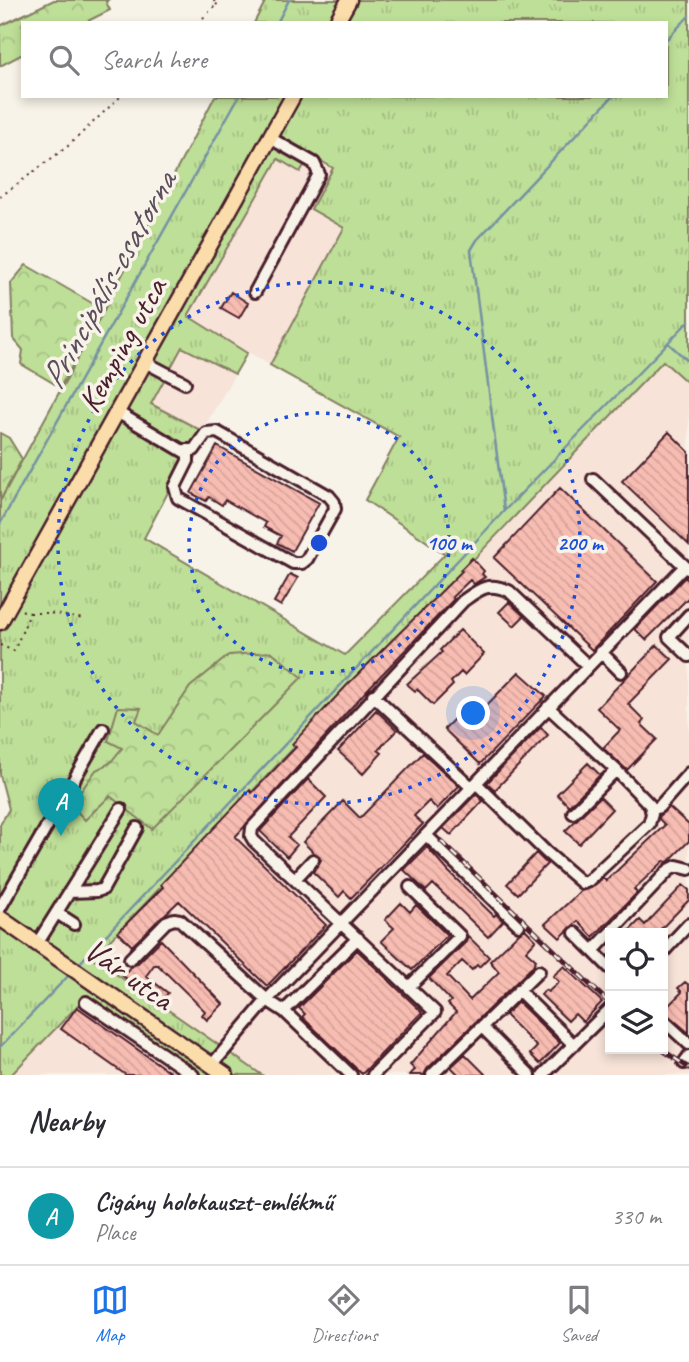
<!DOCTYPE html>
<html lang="en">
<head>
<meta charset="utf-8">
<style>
	body { margin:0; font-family:Caveat,sans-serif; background:#f2f2f3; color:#2b2b33 }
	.controls { position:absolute; right:21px; bottom:21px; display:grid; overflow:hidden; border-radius:0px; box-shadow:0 4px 10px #0003 }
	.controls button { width:63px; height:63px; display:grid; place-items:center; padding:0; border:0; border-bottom:2px solid #e1e1e2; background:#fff; color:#2b2b33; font:35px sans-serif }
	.you { position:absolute; left:474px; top:714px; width:24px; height:24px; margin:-18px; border:5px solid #fff; border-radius:50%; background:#1a73e8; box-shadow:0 0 0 10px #1a73e833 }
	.badge { display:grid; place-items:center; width:46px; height:46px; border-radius:50%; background:#1a73e8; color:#fff; font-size:23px; font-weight:700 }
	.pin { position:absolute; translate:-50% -58px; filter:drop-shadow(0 2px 4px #0008) }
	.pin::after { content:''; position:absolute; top:37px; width:24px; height:21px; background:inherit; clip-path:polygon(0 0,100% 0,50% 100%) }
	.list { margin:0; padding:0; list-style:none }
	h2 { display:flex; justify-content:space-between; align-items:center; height:91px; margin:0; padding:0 28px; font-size:30px }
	h2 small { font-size:23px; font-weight:400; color:#7c7c81 }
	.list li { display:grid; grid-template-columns:46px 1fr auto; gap:21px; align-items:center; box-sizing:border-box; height:98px; padding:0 28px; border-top:2px solid #e1e1e2 }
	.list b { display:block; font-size:26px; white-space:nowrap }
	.list p { margin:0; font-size:23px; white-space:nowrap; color:#7c7c81 }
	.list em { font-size:23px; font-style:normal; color:#7c7c81 }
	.icon { flex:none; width:38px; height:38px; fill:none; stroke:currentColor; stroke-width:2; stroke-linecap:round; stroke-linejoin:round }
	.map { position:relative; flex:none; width:689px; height:1075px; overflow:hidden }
	.search { position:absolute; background:#fff; box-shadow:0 4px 10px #0003; left:21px; right:21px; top:21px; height:77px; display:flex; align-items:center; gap:18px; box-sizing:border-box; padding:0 24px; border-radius:0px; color:#7c7c81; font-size:26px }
	.sheet { height:189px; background:#fff }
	nav { display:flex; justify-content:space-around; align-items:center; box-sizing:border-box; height:98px; border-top:2px solid #e1e1e2; background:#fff; font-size:19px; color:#7c7c81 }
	nav a { display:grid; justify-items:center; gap:4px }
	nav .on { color:#1a73e8 }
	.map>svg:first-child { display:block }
	.built { fill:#f7e3d8; fill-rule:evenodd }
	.grass { fill:url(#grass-tufts); stroke:#847f62; stroke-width:2; fill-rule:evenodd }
	.forest { fill:url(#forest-crowns); stroke:#847f62; stroke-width:2 }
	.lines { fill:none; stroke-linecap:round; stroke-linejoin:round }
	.stream { stroke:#7591a2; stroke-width:2.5 }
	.building { fill:url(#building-back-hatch); stroke:#4a1f2b; stroke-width:2 }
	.minor-casing { stroke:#4a1f2b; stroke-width:16 }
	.major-casing { stroke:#4a1f2b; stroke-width:19 }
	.path { stroke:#4a1f2b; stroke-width:2; stroke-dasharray:2 5; stroke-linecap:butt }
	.minor { stroke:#f7f3e8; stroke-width:10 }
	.major { stroke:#faddab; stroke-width:14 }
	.rail-casing { stroke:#4a1f2b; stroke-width:5 }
	.rail { stroke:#f7f3e8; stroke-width:2.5; stroke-dasharray:8; stroke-linecap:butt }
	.ring { fill:none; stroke:#1d4ed8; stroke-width:3.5; stroke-dasharray:3.5 7 }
	.labels { text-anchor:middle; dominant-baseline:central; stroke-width:7; stroke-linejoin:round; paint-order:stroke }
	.street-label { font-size:33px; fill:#4a1f2b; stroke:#f7f3e8 }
	.water-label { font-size:35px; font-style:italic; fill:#5c4e5c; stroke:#f7f3e8 }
	.centre { fill:#1d4ed8; stroke:#f7f3e8; stroke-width:3.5 }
	.ring-label { font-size:21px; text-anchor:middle; font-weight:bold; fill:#1d4ed8; stroke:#f7f3e8; stroke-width:7; stroke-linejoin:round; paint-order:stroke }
</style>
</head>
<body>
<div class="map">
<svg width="689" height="1075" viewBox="0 0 689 1075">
	<defs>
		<pattern id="grass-tufts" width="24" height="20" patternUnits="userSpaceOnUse" patternTransform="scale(1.75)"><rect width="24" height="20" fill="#bedf98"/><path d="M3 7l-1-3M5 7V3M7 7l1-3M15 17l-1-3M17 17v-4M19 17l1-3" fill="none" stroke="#a5bf83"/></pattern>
		<pattern id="forest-crowns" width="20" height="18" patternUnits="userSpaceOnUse" patternTransform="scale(1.75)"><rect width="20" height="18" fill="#bedf98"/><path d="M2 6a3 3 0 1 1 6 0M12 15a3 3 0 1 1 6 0" fill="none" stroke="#a5bf83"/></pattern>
		<pattern id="building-back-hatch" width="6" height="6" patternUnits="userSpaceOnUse" patternTransform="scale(1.75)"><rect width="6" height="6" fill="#f8bdb2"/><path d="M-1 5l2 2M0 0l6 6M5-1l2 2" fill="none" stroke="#d6a299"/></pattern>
	</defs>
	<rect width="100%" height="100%" fill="#f7f3e8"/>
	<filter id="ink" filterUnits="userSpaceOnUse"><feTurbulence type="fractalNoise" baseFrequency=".0143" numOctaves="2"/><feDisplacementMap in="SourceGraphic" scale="14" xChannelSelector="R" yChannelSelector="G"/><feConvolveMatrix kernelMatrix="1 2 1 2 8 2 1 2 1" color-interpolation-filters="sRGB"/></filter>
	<g filter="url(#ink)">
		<path class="built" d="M310,155L333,168L344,228L270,365L187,316L278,159Z
			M182,346L235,374L202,431L151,404Z
			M663,360L689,384V1075H262L92,958ZM610,933H663V1049H610Z
			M81,1002L189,1075H11Z"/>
		<path class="grass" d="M266,0H689V384L663,361L93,958L262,1075H189L81,1002L11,1075H0V825L9,809L0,775V501L104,310L215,96H666V23H254ZM311,155L333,168L311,209L344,228L270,365L399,437L365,500L445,554L345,655L144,538L184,462L182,455L169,447L174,439L187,445L195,443L202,431L151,404L182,347L235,374L247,353L188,316L278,159L300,172Z"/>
		<path class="forest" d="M54,0H108L106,2L110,10L84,23H23V54L0,66V26Z
			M26,265L104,310L60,387L21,364L23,350L13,338L11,283Z
			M0,433L9,438L22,459L0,501Z
			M272,652L302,677L152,829L110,796L85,820L71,805L96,770L110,763L122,748L108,741L118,707L141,708L136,721L158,735L190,687L229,655Z"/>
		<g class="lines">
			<path class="stream" d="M277,23L289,0
				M666,40L689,16
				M668,343L689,362
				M504,511L471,250L477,240L613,96
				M0,524L239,96
				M77,966L504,511L689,321
				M0,1047L70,974"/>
		</g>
		<path class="building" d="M231,292L248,303L239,318L221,308Z
			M669,432L689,452V545L622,481Z
			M217,446L319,503L292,551L277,543L281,536L264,527L266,523L225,500L222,505L209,497L206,501L191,493Z
			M560,488L657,581L592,650L494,558Z
			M472,558L484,571L482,574L485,577L474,584L470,580L452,597L454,599L367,690L235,837L326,925L267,986L179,901L132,946L118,932L163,887L161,884L250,790L252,793L296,747L292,744L350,682L462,571L460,570Z
			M290,574L298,578L281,606L274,602Z
			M685,577L689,581V597L646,640L635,629Z
			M509,602L524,616L514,626L499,612Z
			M460,630L484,654L464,675L461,672L451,682L453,685L433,705L417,689L415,691L407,684L442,652L440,650Z
			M657,645L672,659L628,704L644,720L641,724L657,739L627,770L603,748L620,730L597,708Z
			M519,672L546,696L480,764L444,729L468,705L478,714Z
			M376,710L397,730L378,750L382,753L363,774L338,751Z
			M541,727L548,735L495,790L487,783Z
			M423,753L459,786L437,809L429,801L414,816L423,824L351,898L344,891L339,897L313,872L321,860L303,842L343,801L360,818Z
			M588,763L600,775L569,806L557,794Z
			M308,779L326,797L288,837L297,845L287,857L260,831Z
			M476,794L483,801L451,835L443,828Z
			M600,797L612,809L579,844L565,831Z
			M669,807L689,825V841L668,862L664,861L634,889L637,893L593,937L578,921L560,938L545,924L581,891L591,888L603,878L606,881L665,825L659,819L660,815Z
			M427,847L449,872L494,916L496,914L503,921L488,937L433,884L426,891L404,870Z
			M536,853L547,864L518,894L507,884Z
			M683,885L689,890V900L657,933H627L640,920L645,925Z
			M401,903L410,912L416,905L447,935L412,970L381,941L394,928L385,920Z
			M525,929L536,940L526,951L536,960L532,967L427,1069L424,1075H409L415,1070L410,1065L456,1012L448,1004L451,1001L429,978L466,942L468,936L489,957L479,967L477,965L472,970L462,961L447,976L470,1000L499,972L490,961L519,933Z
			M161,940L223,1004L207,1020L202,1015L205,1011L158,965H154L146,976L168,993L160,1004L123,976L130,967L137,964Z
			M357,950L422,1012L362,1074L302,1017L305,1014L299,1008Z
			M564,966L602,1002L583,1022L575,1014L568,1021L541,995L545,990L548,992L559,982L553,976Z
			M685,982L689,985V1033L663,1011L682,992L678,988Z
			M518,1002L560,1043L540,1064L530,1054L537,1047L505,1015Z
			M77,1007L174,1075H126L61,1029Z
			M465,1054L486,1075H459L451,1067Z"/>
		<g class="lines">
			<g class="minor-casing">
				<path id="minor" d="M255,292L319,174L314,163L270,138
					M145,362L185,383
					M117,412L188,454V461L175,487L178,498L293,563H302L307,559L335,509L334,502L329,496L217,432L206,433L194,450H185
					M593,479L688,569
					M689,615L669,637L689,656
					M601,652L621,672
					M373,695L471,787
					M476,783L546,852L582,883L588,881L649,824L652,814L650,805L616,770L548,707
					M651,810L659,807L689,773
					M573,813L616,770
					M426,835L519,925
					M295,879L313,860
					M69,892L97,891L103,889L137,828
					M0,908L103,729
					M57,913L74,924
					M575,933L610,968
					M37,944L121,809
					M593,951L669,870L677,866L689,869
					M663,952L689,924
					M130,959L166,922L174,919L180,920L267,1000L284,1011L351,1075
					M409,987L460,936L410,887
					M519,991L574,1045
					M86,1002L193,1075
					M284,1011L358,938
					M663,1020L689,1044
					M482,1027L530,1075
					M684,1063L689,1056
					M212,1065L267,1000L685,566
					M373,1075L435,1012L254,841L251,836L252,828L463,601C481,588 488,582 509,591L588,666
					M432,1075L539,971
					M543,1075L610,1009"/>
			</g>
			<g class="major-casing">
				<path id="major" d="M336,23L349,0
					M0,622L293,96
					M0,918L226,1075"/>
			</g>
			<path class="path" d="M216,5L222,0
				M198,23L215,6L214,0
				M0,197L68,146L121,96
				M30,613H49L84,619
				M0,645L14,651L30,613L21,610"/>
			<use href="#minor" class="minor"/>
			<use href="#major" class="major"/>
			<g class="rail-casing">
				<path id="rail" d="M441,841L610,1004
					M661,1049L689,1068"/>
			</g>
			<use href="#rail" class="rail"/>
		</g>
	</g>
	<g class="ring">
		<circle cx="319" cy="543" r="130"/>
		<circle cx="319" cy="543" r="261"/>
	</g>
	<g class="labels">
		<g class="street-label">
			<text transform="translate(122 345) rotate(-61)">Kemping utca</text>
			<text transform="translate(129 974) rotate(35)">Vár utca</text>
		</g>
		<g class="water-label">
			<text transform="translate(108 280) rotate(-61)">Principális-csatorna</text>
		</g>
	</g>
	<circle cx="319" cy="543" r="10" class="centre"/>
	<g class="ring-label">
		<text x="449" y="550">100 m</text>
		<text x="580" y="550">200 m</text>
	</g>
</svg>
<div class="controls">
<button><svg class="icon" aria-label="locate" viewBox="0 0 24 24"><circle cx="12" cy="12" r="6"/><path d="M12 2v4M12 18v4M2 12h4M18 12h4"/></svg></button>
<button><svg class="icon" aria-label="layers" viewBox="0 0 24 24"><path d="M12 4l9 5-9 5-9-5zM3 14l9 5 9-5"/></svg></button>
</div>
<div class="you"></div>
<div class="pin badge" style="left:61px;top:836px;background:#0f9aa8">A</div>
<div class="search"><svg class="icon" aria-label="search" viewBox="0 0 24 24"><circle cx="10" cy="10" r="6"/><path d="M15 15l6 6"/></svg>Search here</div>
</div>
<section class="sheet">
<h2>Nearby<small></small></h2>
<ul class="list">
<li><span class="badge" style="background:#0f9aa8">A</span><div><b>Cigány holokauszt-emlékmű</b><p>Place</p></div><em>330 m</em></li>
</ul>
</section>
<nav>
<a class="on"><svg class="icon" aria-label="map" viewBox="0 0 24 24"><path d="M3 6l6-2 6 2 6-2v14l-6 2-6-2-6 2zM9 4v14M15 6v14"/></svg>Map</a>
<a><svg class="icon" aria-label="directions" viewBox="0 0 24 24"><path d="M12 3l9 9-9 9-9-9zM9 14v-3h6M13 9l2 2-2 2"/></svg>Directions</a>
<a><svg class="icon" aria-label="saved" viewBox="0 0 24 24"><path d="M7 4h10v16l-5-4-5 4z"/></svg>Saved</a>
</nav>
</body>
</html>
